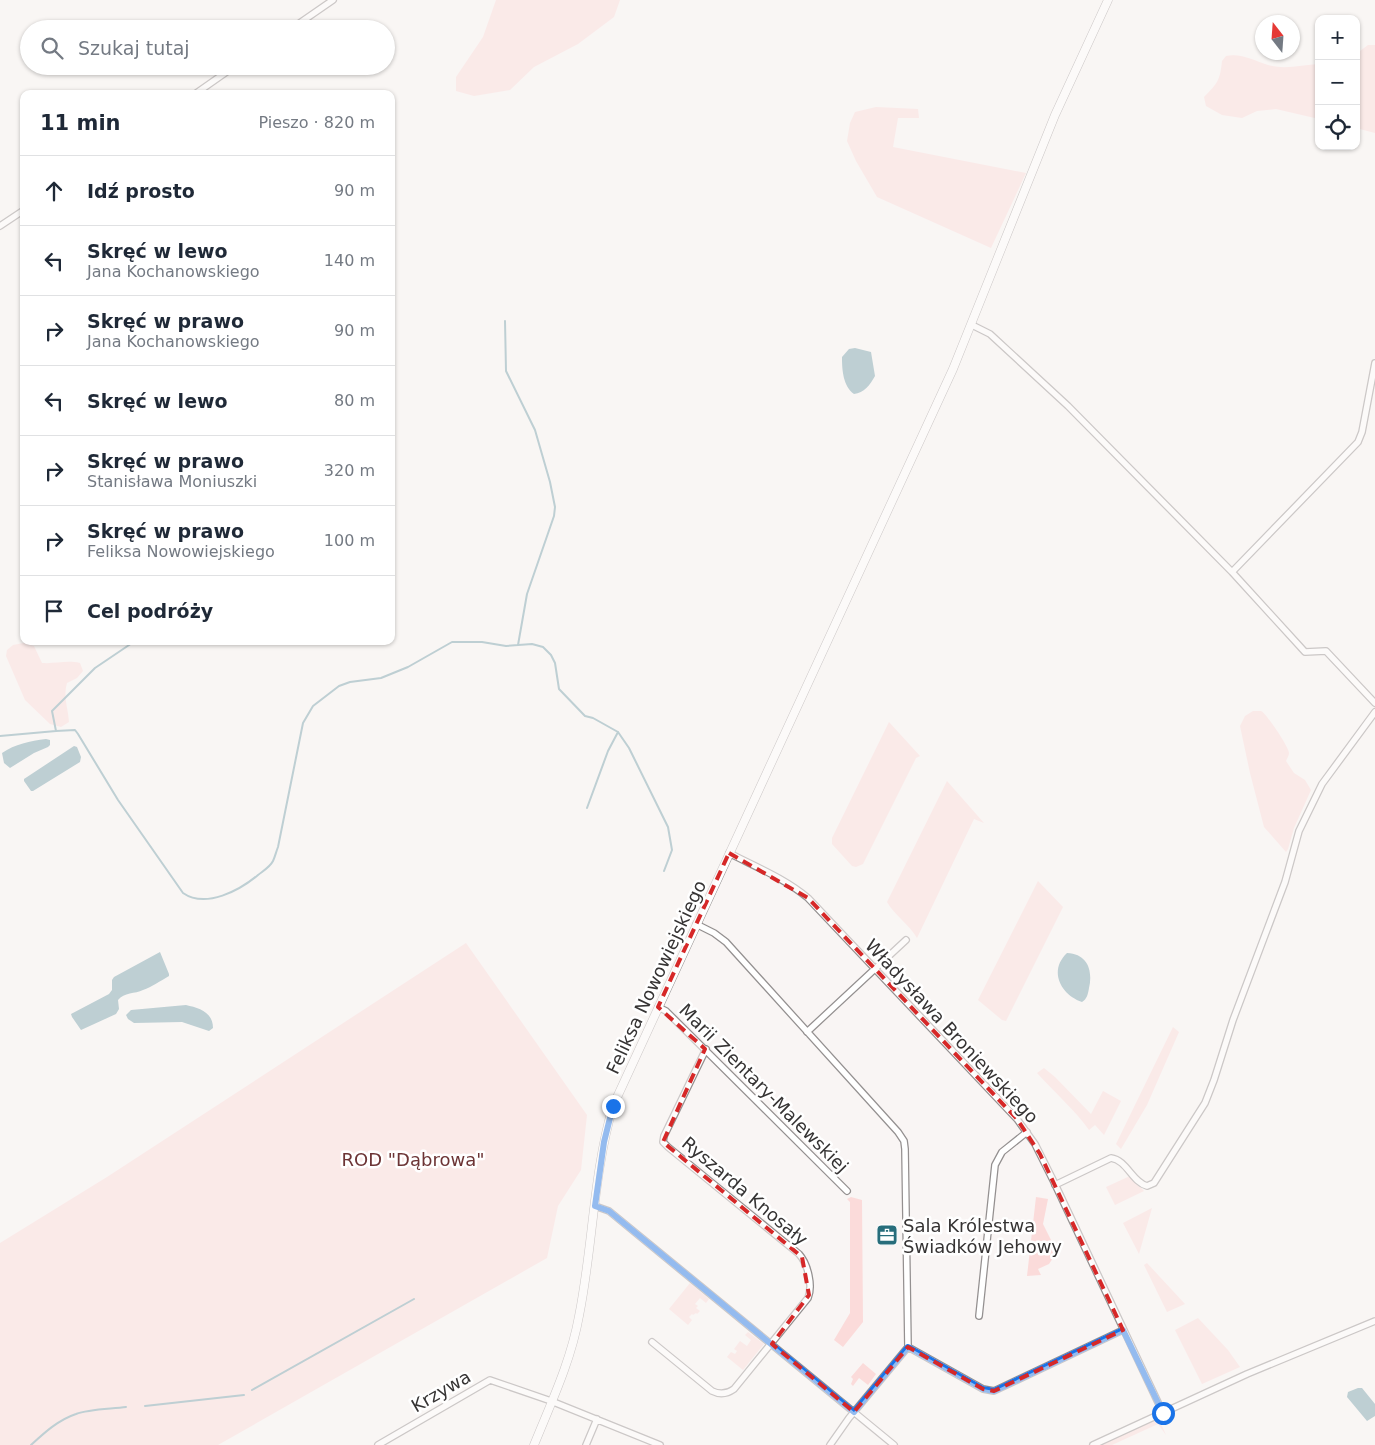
<!DOCTYPE html>
<html lang="pl">
<head>
<meta charset="utf-8">
<style>
	body { margin:0; font-family:"DejaVu Sans",sans-serif; background:#f6f6f7; color:#1f2937 }
	.controls { position:absolute; right:15px; top:15px; display:grid; overflow:hidden; border-radius:10px; box-shadow:0 1px 4px #0004 }
	.controls button { width:45px; height:45px; display:grid; place-items:center; padding:0; border:0; border-bottom:1px solid #e0e1e3; background:#fff; color:#1f2937; font:25px sans-serif }
	.compass { position:absolute; left:1255px; top:15px; width:45px; height:45px; border-radius:50%; background:#fff; box-shadow:0 1px 4px #0004; rotate:343deg }
	.stop { position:absolute; width:15px; height:15px; margin:-11px; border:4px solid #1a73e8; border-radius:50%; background:#fff }
	.stop.end { background:#1a73e8; border-color:#fff; box-shadow:0 1px 5px #0008 }
	.list { margin:0; padding:0; list-style:none }
	h2 { display:flex; justify-content:space-between; align-items:center; height:65px; margin:0; padding:0 20px; font-size:21px }
	h2 small { font-size:16px; font-weight:400; color:#747a83 }
	.list li { display:grid; grid-template-columns:32px 1fr auto; gap:15px; align-items:center; box-sizing:border-box; height:70px; padding:0 20px; border-top:1px solid #e0e1e3 }
	.list b { display:block; font-size:19px; white-space:nowrap }
	.list p { margin:0; font-size:16px; white-space:nowrap; color:#747a83 }
	.list em { font-size:16px; font-style:normal; color:#747a83 }
	.icon { flex:none; width:28px; height:28px; fill:none; stroke:currentColor; stroke-width:2; stroke-linecap:round; stroke-linejoin:round }
	.map { position:relative; flex:none; width:1375px; height:1445px; overflow:hidden }
	.search { position:absolute; background:#fff; box-shadow:0 1px 4px #0004; left:20px; top:20px; width:375px; height:55px; display:flex; align-items:center; gap:12px; box-sizing:border-box; padding:0 18px; border-radius:28px; color:#747a83; font-size:19px }
	.panel { position:absolute; background:#fff; box-shadow:0 1px 4px #0004; left:20px; top:90px; width:375px; height:555px; border-radius:10px }
	.map>svg:first-child { display:block }
	.green { fill:#fbdbda }
	.water { fill:#75a0ab }
	.lines { fill:none; stroke-linecap:round; stroke-linejoin:round }
	.stream { stroke:#75a0ab; stroke-width:2 }
	.street-casing { stroke:#949090; stroke-width:8 }
	.secondary-casing { stroke:#949090; stroke-width:9 }
	.street { stroke:#fff; stroke-width:5.5 }
	.secondary { stroke:#fff; stroke-width:8 }
	.route { stroke:#1a73e8; stroke-width:6 }
	.marked { fill:none; stroke:#d62828; stroke-width:4; stroke-dasharray:10 6; stroke-linejoin:round }
	.labels { text-anchor:middle; dominant-baseline:central; stroke-width:5; stroke-linejoin:round; paint-order:stroke }
	.street-label { font-size:18px; fill:#363434; stroke:#fff }
	.park-label { font-size:18px; fill:#6c3435; stroke:#fff }
	.poi-label { font-size:18px; fill:#363434; stroke:#fff; text-anchor:start }
</style>
</head>
<body>
<div class="map">
<svg width="1375" height="1445" viewBox="0 0 1375 1445">
	<rect width="100%" height="100%" fill="#f9f5f4"/>
	<path class="green" d="M496,0H620L614,17L578,44L534,67L510,90L474,96L456,91V77L483,37Z
		M1368,45H1375V133L1356,128V54Z
		M1226,56C1242,53 1254,61 1268,65C1285,70 1302,65 1319,64V119L1276,109L1257,111L1242,118L1222,115L1206,106L1204,97C1218,83 1220,80 1222,61Z
		M876,107L918,109L919,118H898L893,147L1026,173L991,248L877,197L856,161L847,141L850,123L855,112Z
		M24,643L34,646L42,663C56,664 66,660 80,663L83,671L77,678L67,683C63,697 68,708 69,722L61,727L50,724L25,700L6,656L7,650L13,645Z
		M1253,711C1255,711 1258,711 1261,711C1266,713 1289,747 1289,753C1289,756 1287,758 1286,761L1294,773L1305,780L1311,790L1294,828L1288,849L1286,852L1264,827L1250,773L1240,726L1245,716Z
		M889,722L920,756L916,758L863,864L856,867L852,866L832,844V838Z
		M947,781L984,823L974,819L917,938C909,924 895,916 887,902Z
		M1038,881L1063,907L1006,1021L1002,1020L978,1000Z
		M466,943L587,1115L581,1170L558,1206L547,1258L218,1445H0V1243L107,1177Z
		M1173,1027L1179,1032L1147,1105L1121,1149L1116,1144Z
		M1044,1068L1055,1077L1091,1114L1103,1091L1121,1101L1104,1135L1095,1125L1089,1130C1075,1110 1054,1092 1037,1073Z
		M1130,1176L1144,1191L1115,1205L1106,1187Z
		M851,1197L862,1200L863,1322L843,1347L834,1340L850,1313V1202L847,1199Z
		M1036,1197L1048,1199L1043,1224L1057,1252L1049,1264L1038,1269L1041,1275L1027,1276Z
		M1152,1208L1139,1254L1123,1223Z
		M1147,1263L1185,1304L1167,1312L1144,1265Z
		M690,1283L709,1299L706,1303L700,1298L695,1304L698,1306L696,1308L700,1311L697,1314L696,1313L693,1315L692,1314L689,1317L692,1320L688,1325L669,1309Z
		M1198,1318L1228,1350L1240,1367L1202,1384L1175,1330Z
		M748,1332L764,1344L743,1370L727,1357L731,1352L735,1354L737,1351L734,1349L740,1341L747,1346L751,1340L745,1335Z
		M863,1363L876,1374L868,1385L859,1378L853,1386L851,1384L853,1379L851,1377Z
		M1153,1420L1162,1426L1166,1435L1158,1424L1112,1445H1100Z"/>
	<path class="water" d="M855,348L871,352L875,376C870,385 864,393 854,394C843,386 842,370 842,357L849,349Z
		M46,739L50,740V745L48,747L34,753L10,768L4,763L2,753C15,744 30,741 46,739Z
		M74,746L77,747L81,757L80,762L33,791H31L24,781V779Z
		M160,952L169,974V976C160,981 152,987 143,990C135,994 124,992 118,1000L119,1009L116,1014L81,1030L72,1017L71,1014L109,994L112,990V980L114,977Z
		M1067,953C1088,954 1093,971 1089,988C1088,994 1087,999 1082,1002C1061,995 1048,971 1067,953Z
		M186,1005C199,1008 213,1012 213,1028L209,1031L182,1022L134,1023L128,1019L126,1015L131,1010Z
		M1358,1388H1362L1375,1404V1416L1367,1421L1347,1397L1348,1392Z"/>
	<g class="lines">
		<path class="stream" d="M505,321L506,371L535,430L550,482L555,507L554,516L527,594L518,645
			M56,731L75,730L78,734L118,800L183,893C206,909 240,890 258,875C263,871 270,867 273,861C275,857 276,852 278,847L303,723L313,706L339,686L350,682L381,678L408,667L452,642H482L506,646L532,644L543,647L551,655L555,663L559,689L585,716L593,718L618,732L629,748L668,827L672,850L664,871
			M0,736L56,731L52,711L95,668L135,641
			M587,808L608,751L618,732
			M252,1390L414,1299
			M145,1406L244,1395
			M31,1445C44,1433 58,1420 76,1414C89,1409 112,1409 126,1407"/>
		<g class="street-casing">
			<path id="street" d="M291,29L333,0
				M195,94L235,66
				M0,226L24,210
				M972,325L990,334L1068,406L1232,572L1305,652L1326,651L1375,703
				M1232,572L1358,442L1362,432L1375,363
				M729,853C756,867 784,878 808,898L1017,1119L1035,1144L1054,1182L1163,1413
				M696,924L714,933L726,942L898,1132L904,1141L905,1149L908,1347L849,1418L830,1445
				M658,1007L666,1011L847,1191
				M807,1032L906,940
				M1055,1185L1111,1158C1127,1160 1132,1182 1147,1186L1154,1183L1205,1103L1214,1080L1233,1020L1285,882L1299,831L1322,784L1375,712
				M595,1206L609,1211L894,1445
				M979,1316L995,1165L1002,1152L1027,1132
				M652,1342L712,1391C720,1395 727,1394 734,1389L808,1298C813,1286 808,1264 799,1254L668,1147L663,1142L664,1136L706,1049
				M908,1347L983,1389L994,1391L1123,1330
				M378,1445L490,1380L551,1401L660,1445
				M586,1445L597,1419
				M1093,1445L1247,1374L1375,1321"/>
		</g>
		<g class="secondary-casing">
			<path id="secondary" d="M534,1445C551,1403 571,1361 579,1316C593,1247 593,1174 613,1106L953,369L1055,115L1108,0"/>
		</g>
		<use href="#street" class="street"/>
		<use href="#secondary" class="secondary"/>
	</g>
	<g class="lines">
		<path class="route" d="M613,1106L604,1142L595,1206L609,1211L854,1412L908,1347L983,1389L994,1391L1123,1330L1163,1413"/>
	</g>
	<path d="M0 0H1375V1445H0ZM729,853L808,898L1017,1119L1040,1154L1123,1330L994,1391L983,1389L908,1347L854,1412L772,1344L809,1295L802,1257L663,1142L705,1049L658,1007Z" fill="#f9f5f4" fill-opacity=".55" fill-rule="evenodd"/>
	<path class="marked" d="M729,853L808,898L1017,1119L1040,1154L1123,1330L994,1391L983,1389L908,1347L854,1412L772,1344L809,1295L802,1257L663,1142L705,1049L658,1007Z"/>
	<defs>
		<g id="office-square" transform="scale(1.125)"><rect x="-9" y="-9" width="18" height="18" rx="4" fill="#276d7b" stroke="#fff"/><path d="M-6-3h4V-5.5h4V-3h4V5H-6ZM-1-4.5V-3h2v-1.5ZM-6 0V1H6V0Z" fill="#fff"/></g>
	</defs>
	<g fill-rule="evenodd">
		<use href="#office-square" x="887" y="1235"/>
	</g>
	<g class="labels">
		<g class="street-label">
			<text transform="translate(656 977) rotate(-65)">Feliksa Nowowiejskiego</text>
			<text transform="translate(952 1031) rotate(47)">Władysława Broniewskiego</text>
			<text transform="translate(764 1088) rotate(45)">Marii Zientary-Malewskiej</text>
			<text transform="translate(745 1191) rotate(40)">Ryszarda Knosały</text>
			<text transform="translate(441 1391) rotate(-30)">Krzywa</text>
		</g>
		<g class="park-label">
			<text x="413" y="1159">ROD "Dąbrowa"</text>
		</g>
		<g class="poi-label">
			<text x="903" y="1225">Sala Królestwa<tspan x="903" dy="21">Świadków Jehowy</tspan></text>
		</g>
	</g>
</svg>
<div class="controls">
<button>+</button>
<button>−</button>
<button><svg class="icon" aria-label="locate" viewBox="0 0 24 24"><circle cx="12" cy="12" r="6"/><path d="M12 2v4M12 18v4M2 12h4M18 12h4"/></svg></button>
</div>
<svg class="compass" viewBox="-18 -18 36 36"><path d="M0-13l5 13h-10z" fill="#e53935"/><path d="M0 13l5-13h-10z" fill="#747a83"/></svg>
<div class="stop" style="left:1163px;top:1413px"></div>
<div class="stop end" style="left:613px;top:1106px"></div>
<div class="search"><svg class="icon" aria-label="search" viewBox="0 0 24 24"><circle cx="10" cy="10" r="6"/><path d="M15 15l6 6"/></svg>Szukaj tutaj</div>
<section class="panel">
<h2>11 min<small>Pieszo · 820 m</small></h2>
<ul class="list">
<li><svg class="icon" aria-label="ahead" viewBox="0 0 24 24"><path d="M12 20V5M6 11l6-6 6 6"/></svg><div><b>Idź prosto</b></div><em>90 m</em></li>
<li><svg class="icon" aria-label="left" viewBox="0 0 24 24"><path d="M17 20v-9H6M10 6l-5 5 5 5"/></svg><div><b>Skręć w lewo</b><p>Jana Kochanowskiego</p></div><em>140 m</em></li>
<li><svg class="icon" aria-label="right" viewBox="0 0 24 24"><path d="M7 20v-9h11M14 6l5 5-5 5"/></svg><div><b>Skręć w prawo</b><p>Jana Kochanowskiego</p></div><em>90 m</em></li>
<li><svg class="icon" aria-label="left" viewBox="0 0 24 24"><path d="M17 20v-9H6M10 6l-5 5 5 5"/></svg><div><b>Skręć w lewo</b></div><em>80 m</em></li>
<li><svg class="icon" aria-label="right" viewBox="0 0 24 24"><path d="M7 20v-9h11M14 6l5 5-5 5"/></svg><div><b>Skręć w prawo</b><p>Stanisława Moniuszki</p></div><em>320 m</em></li>
<li><svg class="icon" aria-label="right" viewBox="0 0 24 24"><path d="M7 20v-9h11M14 6l5 5-5 5"/></svg><div><b>Skręć w prawo</b><p>Feliksa Nowowiejskiego</p></div><em>100 m</em></li>
<li><svg class="icon" aria-label="arrive" viewBox="0 0 24 24"><path d="M6 21V4h12l-3 4 3 4H6"/></svg><div><b>Cel podróży</b></div></li>
</ul>
</section>
</div>
</body>
</html>
